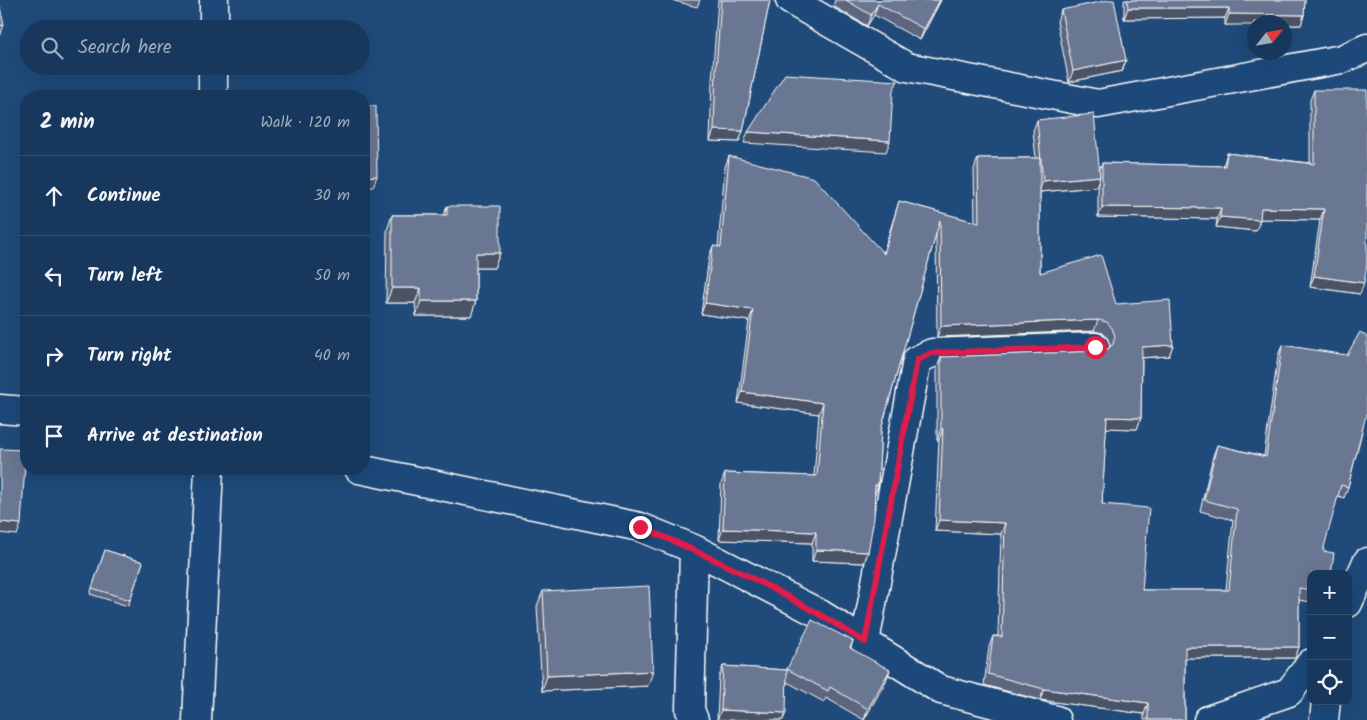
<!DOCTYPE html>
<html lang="en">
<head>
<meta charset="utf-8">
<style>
	body { margin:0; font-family:Kalam,sans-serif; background:#203f62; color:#f1f3f6 }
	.controls { position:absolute; right:15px; bottom:15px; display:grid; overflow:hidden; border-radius:10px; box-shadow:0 5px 20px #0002 }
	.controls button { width:45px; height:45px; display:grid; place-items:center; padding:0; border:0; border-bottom:1px solid #365272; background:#17385c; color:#f1f3f6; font:25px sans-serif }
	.compass { position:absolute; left:1247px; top:15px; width:45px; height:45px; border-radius:50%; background:#17385c; box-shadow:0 5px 20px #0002; rotate:59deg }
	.stop { position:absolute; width:15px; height:15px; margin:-11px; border:4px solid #e11d48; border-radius:50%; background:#fff }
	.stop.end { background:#e11d48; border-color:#fff; box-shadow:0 1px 5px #0008 }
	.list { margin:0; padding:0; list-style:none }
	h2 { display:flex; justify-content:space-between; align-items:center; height:65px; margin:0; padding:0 20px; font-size:21px }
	h2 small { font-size:16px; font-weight:400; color:#9eacbb }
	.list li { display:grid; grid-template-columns:32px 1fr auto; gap:15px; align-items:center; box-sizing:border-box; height:80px; padding:0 20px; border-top:1px solid #365272 }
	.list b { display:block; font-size:19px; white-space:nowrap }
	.list em { font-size:16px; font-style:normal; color:#9eacbb }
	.icon { flex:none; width:28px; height:28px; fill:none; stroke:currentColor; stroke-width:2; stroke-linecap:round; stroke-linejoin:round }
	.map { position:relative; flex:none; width:1367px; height:720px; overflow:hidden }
	.search { position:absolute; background:#17385c; box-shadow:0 5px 20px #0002; left:20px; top:20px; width:350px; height:55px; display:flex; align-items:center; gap:12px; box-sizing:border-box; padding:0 18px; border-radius:28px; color:#9eacbb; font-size:19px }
	.panel { position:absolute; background:#17385c; box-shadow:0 5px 20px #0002; left:20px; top:90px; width:350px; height:385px; border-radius:20px }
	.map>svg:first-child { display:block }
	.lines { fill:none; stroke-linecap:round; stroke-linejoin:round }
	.street-casing { stroke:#fff; stroke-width:31 }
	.street { stroke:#1f4a7a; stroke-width:28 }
	.wall { fill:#5c667e; stroke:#fff }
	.shaded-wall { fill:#4b5366; stroke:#fff }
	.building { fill:#6b7792; stroke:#fff }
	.route { stroke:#e11d48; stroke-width:6 }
</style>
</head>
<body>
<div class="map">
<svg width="1367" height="720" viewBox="0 0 1367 720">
	<rect width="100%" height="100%" fill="#1f4a7a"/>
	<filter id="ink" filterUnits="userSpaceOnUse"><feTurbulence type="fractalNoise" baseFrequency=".02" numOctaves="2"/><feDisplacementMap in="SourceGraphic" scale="10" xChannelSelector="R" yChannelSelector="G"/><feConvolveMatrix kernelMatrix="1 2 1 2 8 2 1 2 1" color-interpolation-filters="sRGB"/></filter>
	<g filter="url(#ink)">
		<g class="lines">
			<g class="street-casing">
				<path id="street" d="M790,0L907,67L1098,104L1342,59L1367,48
					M214,29V0
					M213,96V66
					M0,409L26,411
					M359,469L640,527L694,549L690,710L694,720
					M694,549L820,614L941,690L1056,720
					M1348,603L1367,562
					M865,642L917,360L932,353L1095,347
					M197,720L209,469
					M1208,720L1289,692L1311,663
					M1324,720L1326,701"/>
			</g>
			<use href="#street" class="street"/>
		</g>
		<path class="wall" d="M671,0H700L697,7Z
			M718,0H770L743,131L739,142L710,141L712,81Z
			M835,0H941L920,40L874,15L867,26L833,6Z
			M1124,0H1305L1304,15L1301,25H1284V22L1225,25V18L1124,19Z
			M1061,10L1126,60L1122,71L1069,82L1057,21Z
			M1314,90L1364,283L1360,294L1310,287L1320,220L1260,219L1256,231L1216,227L1217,219L1098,217V181L1096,187L1040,192V273L1116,304L1173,345L1169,356L1142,358L1141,418L1137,429L1106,428L1102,504L1142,590H1226L1233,520L1200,511L1213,456L1217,445L1264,456L1278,356L1282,345L1363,427L1348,487L1344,498L1338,496L1311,574V602L1299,600V647L1295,658H1185V720H1144V714L1040,700L984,685L989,647L993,636H998L1001,534L935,531L939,440H937V368L941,357L1100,351L1108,349L1110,346L1108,339L1103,333L1094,331L937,337L936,234L881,430L878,485L874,496L868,552L864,563L812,561V543L719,540L721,484L725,473L814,476L819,414L738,403L749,321L701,314L709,257L713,246L718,247L725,167L729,156L883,253L899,201L975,222L974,169L978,158H1036L1033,131L1037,120L1099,170L1102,163L1223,166L1227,153L1310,163V100Z
			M447,206L500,253L494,268H476V301L471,316H416L415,303H386L387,230L392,215H444Z
			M105,550L143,562L128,606L90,594Z
			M543,591L648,686L542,691L537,606Z
			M853,641L851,648L886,681L864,720L826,698L824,702L787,682L783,720H717L719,677L723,666L787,670Z"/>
		<path class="shaded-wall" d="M940,0H941L920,40L924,29Z
			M878,4L874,15L867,26L871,15Z
			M1128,8H1229L1225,18L1124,19Z
			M1229,14L1304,15L1301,25H1284V22H1254V25H1225Z
			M4,25L0,36V26Z
			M1126,60L1122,71L1069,82L1073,71Z
			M714,130L743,131L739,142L710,141Z
			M748,132L890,141L886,152L744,143Z
			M377,176L373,187L364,188V177Z
			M1100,176L1096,187L1039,192L1043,181Z
			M1102,207L1221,208L1217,219L1098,217Z
			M1261,208L1324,209L1320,220L1257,219Z
			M1220,217L1260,220L1256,231L1216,227Z
			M476,253H500L494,268H470Z
			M1314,276L1364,283L1360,294L1310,287Z
			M392,288H421L415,303H386Z
			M421,301H476L471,316H416Z
			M705,303L753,310L749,321L701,314Z
			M1098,320L1094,331L937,337L941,326Z
			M1173,345L1169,356L1138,358L1142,347Z
			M742,392L823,403L819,414L738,403Z
			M1107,417L1141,418L1137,429L1103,428Z
			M941,429H943L939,440H937Z
			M875,485H878L874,496Z
			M939,520L1005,523L1001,534L935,531Z
			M0,522L21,524L17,535L0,533Z
			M723,529L816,532L812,543L719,540Z
			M816,550L868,552L864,563L812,561Z
			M1185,647H1299L1295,658H1181Z
			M890,670L886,681L864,720L868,709Z
			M653,671L648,686L542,691L547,676Z
			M1044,689L1148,703L1144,714L1040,700Z
			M721,710L786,713L783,720H717Z"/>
		<path class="building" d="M721,0H770L743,131L714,130L716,70Z
			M846,0H940L924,29L878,4L871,15Z
			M1109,0H1114L1126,60L1073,71L1061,10Z
			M1127,0H1305L1304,15L1229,14V8H1128Z
			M0,7L4,25L0,26Z
			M785,74L898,81L893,90L890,141L748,132Z
			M1314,90H1367V264L1364,283L1314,276L1324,209L1261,208L1260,220L1220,217L1221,208L1102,207V163L1225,166L1227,153L1314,164Z
			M364,106H376L377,176L364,177Z
			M1094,114L1100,176L1043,181L1037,120Z
			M729,156L814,178L884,254L899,201L979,223L978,158H1040V273L1101,255L1116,304L1170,300L1173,345L1142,347L1141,418L1107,417L1102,504L1149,508L1142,590H1229L1237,509L1204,500L1217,445L1266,457L1282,345L1347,355L1360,332L1367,337V416L1365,419L1348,487L1341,485L1323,551L1334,553L1331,574H1311V590L1299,588V647H1185V720H1148V703L1044,689L988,674L993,636L1002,637L1005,523L939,520L943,429H941V357L1100,351L1108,349L1113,344L1115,336L1112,328L1107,322L1098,320L941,326L940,220L881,430L878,485H875L874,518L868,552L816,550V532L723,529L725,473L817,476L823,403L742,392L753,310L705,303L713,246L721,247Z
			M447,206H500V253H476V301H421V288H392V215H447Z
			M0,449L26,450L21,524L0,522Z
			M105,550L143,562L130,600L92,588Z
			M649,586L653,671L547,676L543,591Z
			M812,620L853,641L850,648L890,670L868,709L830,687L828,691L787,669Z
			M723,666L787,670L786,713L721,710Z"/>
	</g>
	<g class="lines" filter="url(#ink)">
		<path class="route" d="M640,527C718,559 794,597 865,642L917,360L932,353L1095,347"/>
	</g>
</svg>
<div class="controls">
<button>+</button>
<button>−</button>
<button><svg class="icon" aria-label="locate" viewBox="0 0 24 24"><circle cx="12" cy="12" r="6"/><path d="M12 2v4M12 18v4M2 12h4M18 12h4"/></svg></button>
</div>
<svg class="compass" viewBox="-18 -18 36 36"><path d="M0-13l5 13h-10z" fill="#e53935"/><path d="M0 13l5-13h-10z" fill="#9eacbb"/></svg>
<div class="stop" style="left:1095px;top:347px"></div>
<div class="stop end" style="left:640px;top:527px"></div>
<div class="search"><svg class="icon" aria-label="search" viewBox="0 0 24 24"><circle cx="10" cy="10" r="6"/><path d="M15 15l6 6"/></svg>Search here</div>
<section class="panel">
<h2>2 min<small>Walk · 120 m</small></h2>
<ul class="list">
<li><svg class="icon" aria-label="ahead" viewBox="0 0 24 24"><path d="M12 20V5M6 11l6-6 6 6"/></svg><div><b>Continue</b></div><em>30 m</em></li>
<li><svg class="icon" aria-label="left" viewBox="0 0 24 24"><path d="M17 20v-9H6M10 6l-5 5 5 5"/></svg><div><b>Turn left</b></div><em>50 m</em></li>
<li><svg class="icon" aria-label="right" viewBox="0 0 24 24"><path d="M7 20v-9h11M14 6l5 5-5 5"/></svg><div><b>Turn right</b></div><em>40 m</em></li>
<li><svg class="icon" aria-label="arrive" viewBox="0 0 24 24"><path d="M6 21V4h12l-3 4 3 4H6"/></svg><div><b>Arrive at destination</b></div></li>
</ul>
</section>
</div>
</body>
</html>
